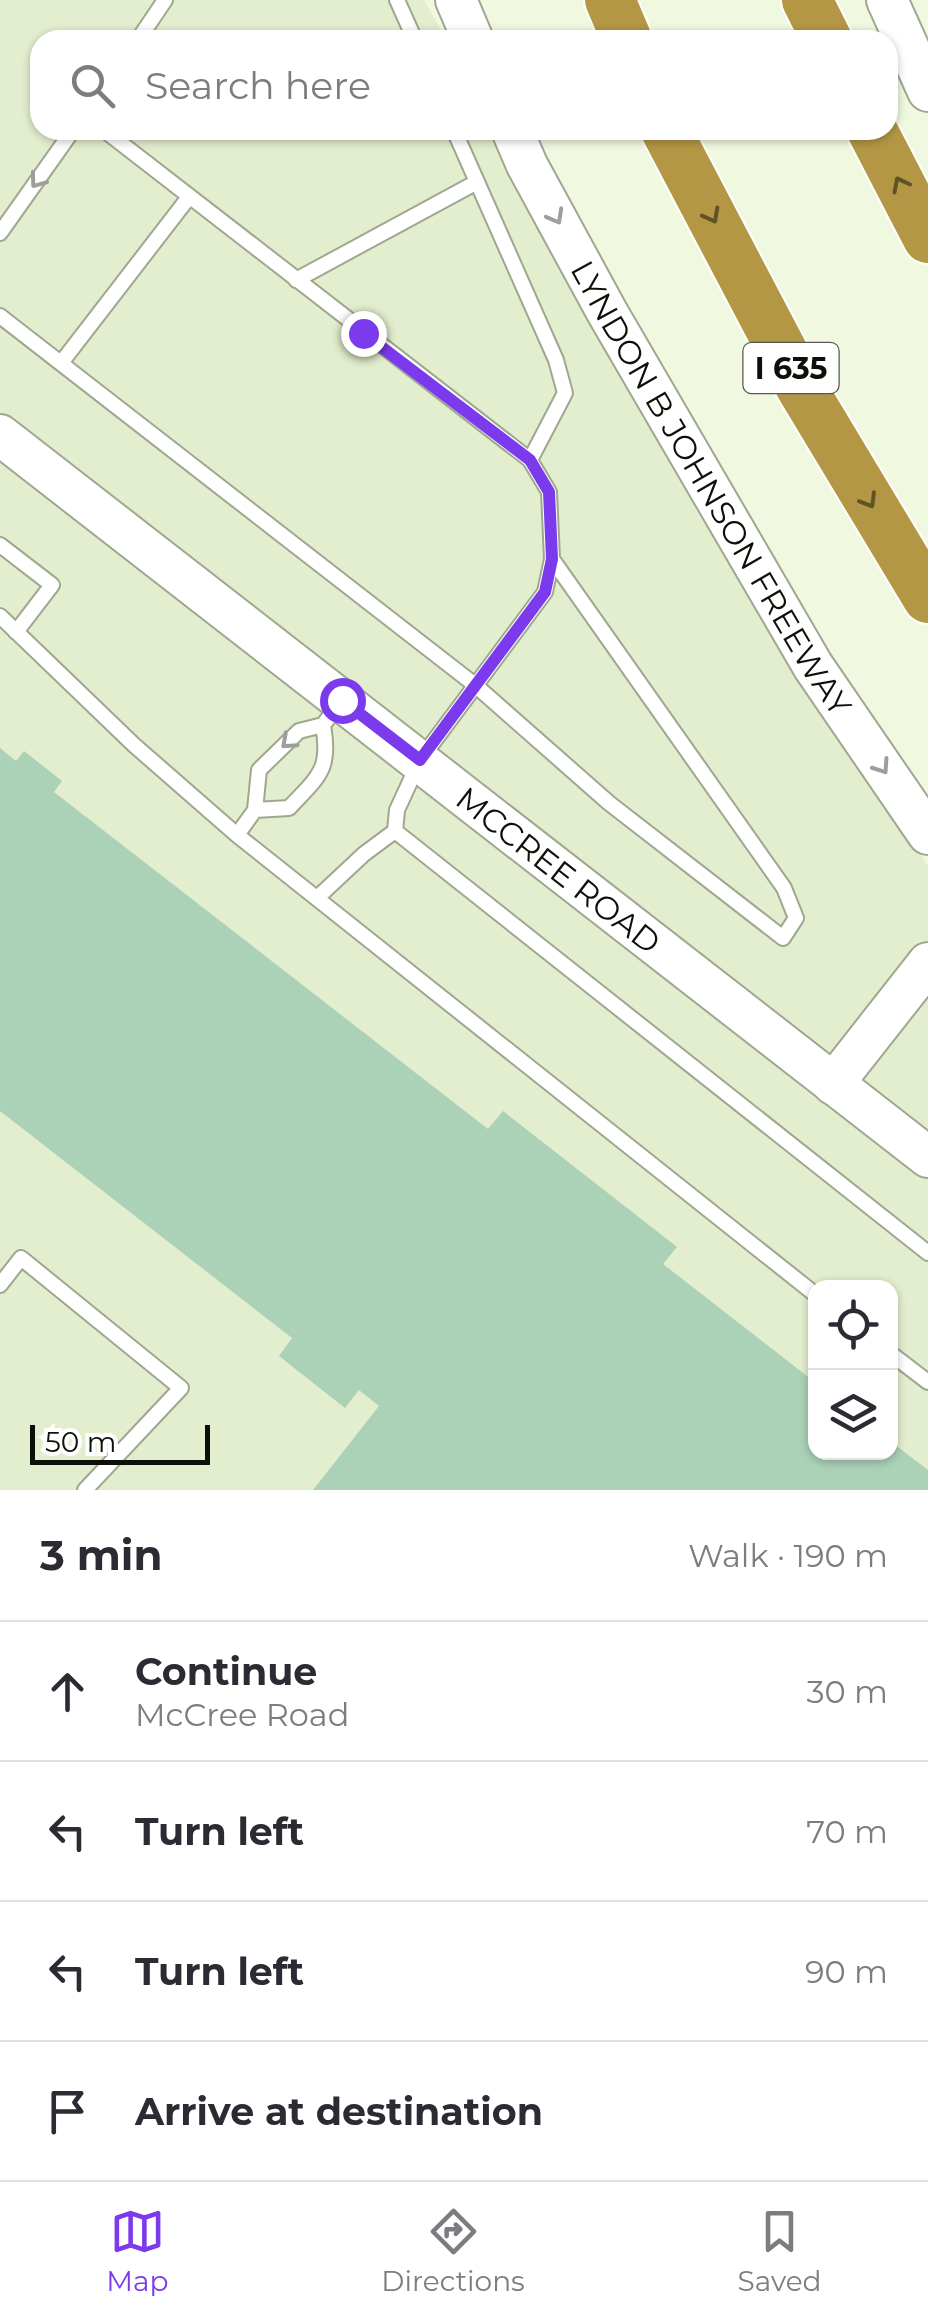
<!DOCTYPE html>
<html lang="en">
<head>
<meta charset="utf-8">
<style>
	body { margin:0; font-family:Montserrat,sans-serif; background:#f7f7f7; color:#2b2b33 }
	.controls { position:absolute; right:30px; bottom:30px; display:grid; overflow:hidden; border-radius:20px; box-shadow:0 2px 8px #0004 }
	.controls button { width:90px; height:90px; display:grid; place-items:center; padding:0; border:0; border-bottom:2px solid #e1e1e2; background:#fff; color:#2b2b33; font:50px sans-serif }
	.scale { position:absolute; left:30px; bottom:25px; width:180px; box-sizing:border-box; padding-left:10px; border:5px solid #0d1008; border-top:0; font-size:28px; line-height:35px; white-space:nowrap; color:#0d1008; -webkit-text-stroke:8px #fff; paint-order:stroke }
	.stop { position:absolute; width:30px; height:30px; margin:-22px; border:8px solid #7c3aed; border-radius:50%; background:#fff }
	.stop.end { background:#7c3aed; border-color:#fff; box-shadow:0 2px 10px #0008 }
	.list { margin:0; padding:0; list-style:none }
	h2 { display:flex; justify-content:space-between; align-items:center; height:130px; margin:0; padding:0 40px; font-size:42px }
	h2 small { font-size:32px; font-weight:400; color:#7c7c81 }
	.list li { display:grid; grid-template-columns:65px 1fr auto; gap:30px; align-items:center; box-sizing:border-box; height:140px; padding:0 40px; border-top:2px solid #e1e1e2 }
	.list b { display:block; font-size:38px; white-space:nowrap }
	.list p { margin:0; font-size:32px; white-space:nowrap; color:#7c7c81 }
	.list em { font-size:32px; font-style:normal; color:#7c7c81 }
	.icon { flex:none; width:55px; height:55px; fill:none; stroke:currentColor; stroke-width:2; stroke-linecap:round; stroke-linejoin:round }
	.map { position:relative; flex:none; width:928px; height:1490px; overflow:hidden }
	.search { position:absolute; background:#fff; box-shadow:0 2px 8px #0004; left:30px; right:30px; top:30px; height:110px; display:flex; align-items:center; gap:25px; box-sizing:border-box; padding:0 35px; border-radius:30px; color:#7c7c81; font-size:38px }
	.sheet { height:690px; background:#fff }
	nav { display:flex; justify-content:space-around; align-items:center; box-sizing:border-box; height:140px; border-top:2px solid #e1e1e2; background:#fff; font-size:28px; color:#7c7c81 }
	nav a { display:grid; justify-items:center; gap:5px }
	nav .on { color:#7c3aed }
	.map>svg:first-child { display:block }
	.built { fill:#e3eece; fill-rule:evenodd }
	.building { fill:#abd1b7 }
	.lines { fill:none; stroke-linecap:round; stroke-linejoin:round }
	.lane-casing { stroke:#9fa790; stroke-width:18 }
	.secondary-casing { stroke:#9fa790; stroke-width:44 }
	.highway-casing { stroke:#fff; stroke-width:54 }
	.lane { stroke:#fff; stroke-width:14 }
	.secondary { stroke:#fff; stroke-width:40 }
	.highway { stroke:#b39744; stroke-width:50 }
	.oneway { stroke:#9e9f9c }
	.oneway2 { stroke:#605426 }
	.route { stroke:#7c3aed; stroke-width:12 }
	.labels { text-anchor:middle; dominant-baseline:central; stroke-width:10; stroke-linejoin:round; paint-order:stroke }
	.shield { fill:#fff; stroke:#565852; stroke-width:2.5 }
	.shield-label { font-size:30px; font-weight:bold; fill:#0d1008 }
	.street-label { font-size:32px; fill:#0d1008; stroke:#fff }
</style>
</head>
<body>
<div class="map">
<svg width="928" height="1490" viewBox="0 0 928 1490">
	<rect width="100%" height="100%" fill="#f0f9e0"/>
	<path class="built" d="M0,0H424L447,40H40V130H499L928,866V1490H0ZM816,1288H890V1452H816Z"/>
	<path class="building" d="M0,748L16,761L24,751L62,781L54,792L488,1129L503,1111L677,1247L663,1264L816,1383V1452H890V1441L928,1470V1490H313L379,1406L359,1390L345,1408L279,1356L292,1338L0,1111Z"/>
	<g class="lines">
		<g class="lane-casing">
			<path id="lane" d="M397,0L415,40
				M138,40L165,0
				M104,130L530,460L549,492L552,559L545,592L420,760L397,810L395,831L928,1253
				M454,130L556,360L565,393L530,460
				M0,233L73,130
				M296,280L477,182
				M0,316L475,685L609,803L783,938L796,918L784,888L552,559
				M61,363L189,197
				M0,545L52,585L16,632
				M0,616L134,745L237,835L816,1295
				M255,810L289,808C319,776 331,770 323,725
				M237,835L255,810L259,770L299,731L323,725L340,703
				M317,898L364,854L395,831
				M0,1285L21,1258L181,1388L85,1490
				M890,1353L928,1382"/>
		</g>
		<g class="secondary-casing">
			<g id="secondary">
				<path d="M456,0L473,40"/>
				<path d="M887,0L928,91"/>
				<path id="s1" d="M512,130L527,165L607,312L813,666L928,834"/>
				<path id="s2" d="M0,435L928,1157"/>
				<path d="M833,1084L928,963"/>
			</g>
		</g>
		<g class="highway-casing">
			<path id="highway" d="M610,0L627,40
				M807,0L827,40
				M666,130L801,387L928,598
				M872,130L928,238"/>
		</g>
		<use href="#lane" class="lane"/>
		<use href="#secondary" class="secondary"/>
		<use href="#highway" class="highway"/>
	</g>
	<defs><path id="oneway-chevron" d="M-2-3.5L2.5 0L-2 3.5" fill="none" stroke-width="1.6" stroke-linecap="round" stroke-linejoin="round" transform="scale(2.5)"/></defs>
	<g class="oneway">
		<use href="#oneway-chevron" transform="translate(37 181) rotate(126)"/>
		<use href="#oneway-chevron" transform="translate(556 217) rotate(61)"/>
		<use href="#oneway-chevron" transform="translate(288 742) rotate(138)"/>
		<use href="#oneway-chevron" transform="translate(882 767) rotate(56)"/>
	</g>
	<g class="oneway2">
		<use href="#oneway-chevron" transform="translate(900 184) rotate(-117)"/>
		<use href="#oneway-chevron" transform="translate(712 216) rotate(62)"/>
		<use href="#oneway-chevron" transform="translate(869 501) rotate(59)"/>
	</g>
	<g class="lines">
		<path class="route" d="M342,700L420,760L545,592L552,559L549,492L530,460L363,333"/>
	</g>
	<g class="labels">
		<rect class="shield" x="743.5" y="343" width="95" height="50" rx="8"/>
		<g class="shield-label">
			<text x="791" y="368">I 635</text>
		</g>
		<g class="street-label">
			<text stroke="none"><textPath href="#s1" startOffset="410">LYNDON B JOHNSON FREEWAY</textPath></text>
			<text stroke="none"><textPath href="#s2" startOffset="708">MCCREE ROAD</textPath></text>
		</g>
	</g>
</svg>
<div class="controls">
<button><svg class="icon" aria-label="locate" viewBox="0 0 24 24"><circle cx="12" cy="12" r="6"/><path d="M12 2v4M12 18v4M2 12h4M18 12h4"/></svg></button>
<button><svg class="icon" aria-label="layers" viewBox="0 0 24 24"><path d="M12 4l9 5-9 5-9-5zM3 14l9 5 9-5"/></svg></button>
</div>
<div class="scale">50 m</div>
<div class="stop" style="left:342px;top:700px"></div>
<div class="stop end" style="left:363px;top:333px"></div>
<div class="search"><svg class="icon" aria-label="search" viewBox="0 0 24 24"><circle cx="10" cy="10" r="6"/><path d="M15 15l6 6"/></svg>Search here</div>
</div>
<section class="sheet">
<h2>3 min<small>Walk · 190 m</small></h2>
<ul class="list">
<li><svg class="icon" aria-label="ahead" viewBox="0 0 24 24"><path d="M12 20V5M6 11l6-6 6 6"/></svg><div><b>Continue</b><p>McCree Road</p></div><em>30 m</em></li>
<li><svg class="icon" aria-label="left" viewBox="0 0 24 24"><path d="M17 20v-9H6M10 6l-5 5 5 5"/></svg><div><b>Turn left</b></div><em>70 m</em></li>
<li><svg class="icon" aria-label="left" viewBox="0 0 24 24"><path d="M17 20v-9H6M10 6l-5 5 5 5"/></svg><div><b>Turn left</b></div><em>90 m</em></li>
<li><svg class="icon" aria-label="arrive" viewBox="0 0 24 24"><path d="M6 21V4h12l-3 4 3 4H6"/></svg><div><b>Arrive at destination</b></div></li>
</ul>
</section>
<nav>
<a class="on"><svg class="icon" aria-label="map" viewBox="0 0 24 24"><path d="M3 6l6-2 6 2 6-2v14l-6 2-6-2-6 2zM9 4v14M15 6v14"/></svg>Map</a>
<a><svg class="icon" aria-label="directions" viewBox="0 0 24 24"><path d="M12 3l9 9-9 9-9-9zM9 14v-3h6M13 9l2 2-2 2"/></svg>Directions</a>
<a><svg class="icon" aria-label="saved" viewBox="0 0 24 24"><path d="M7 4h10v16l-5-4-5 4z"/></svg>Saved</a>
</nav>
</body>
</html>
